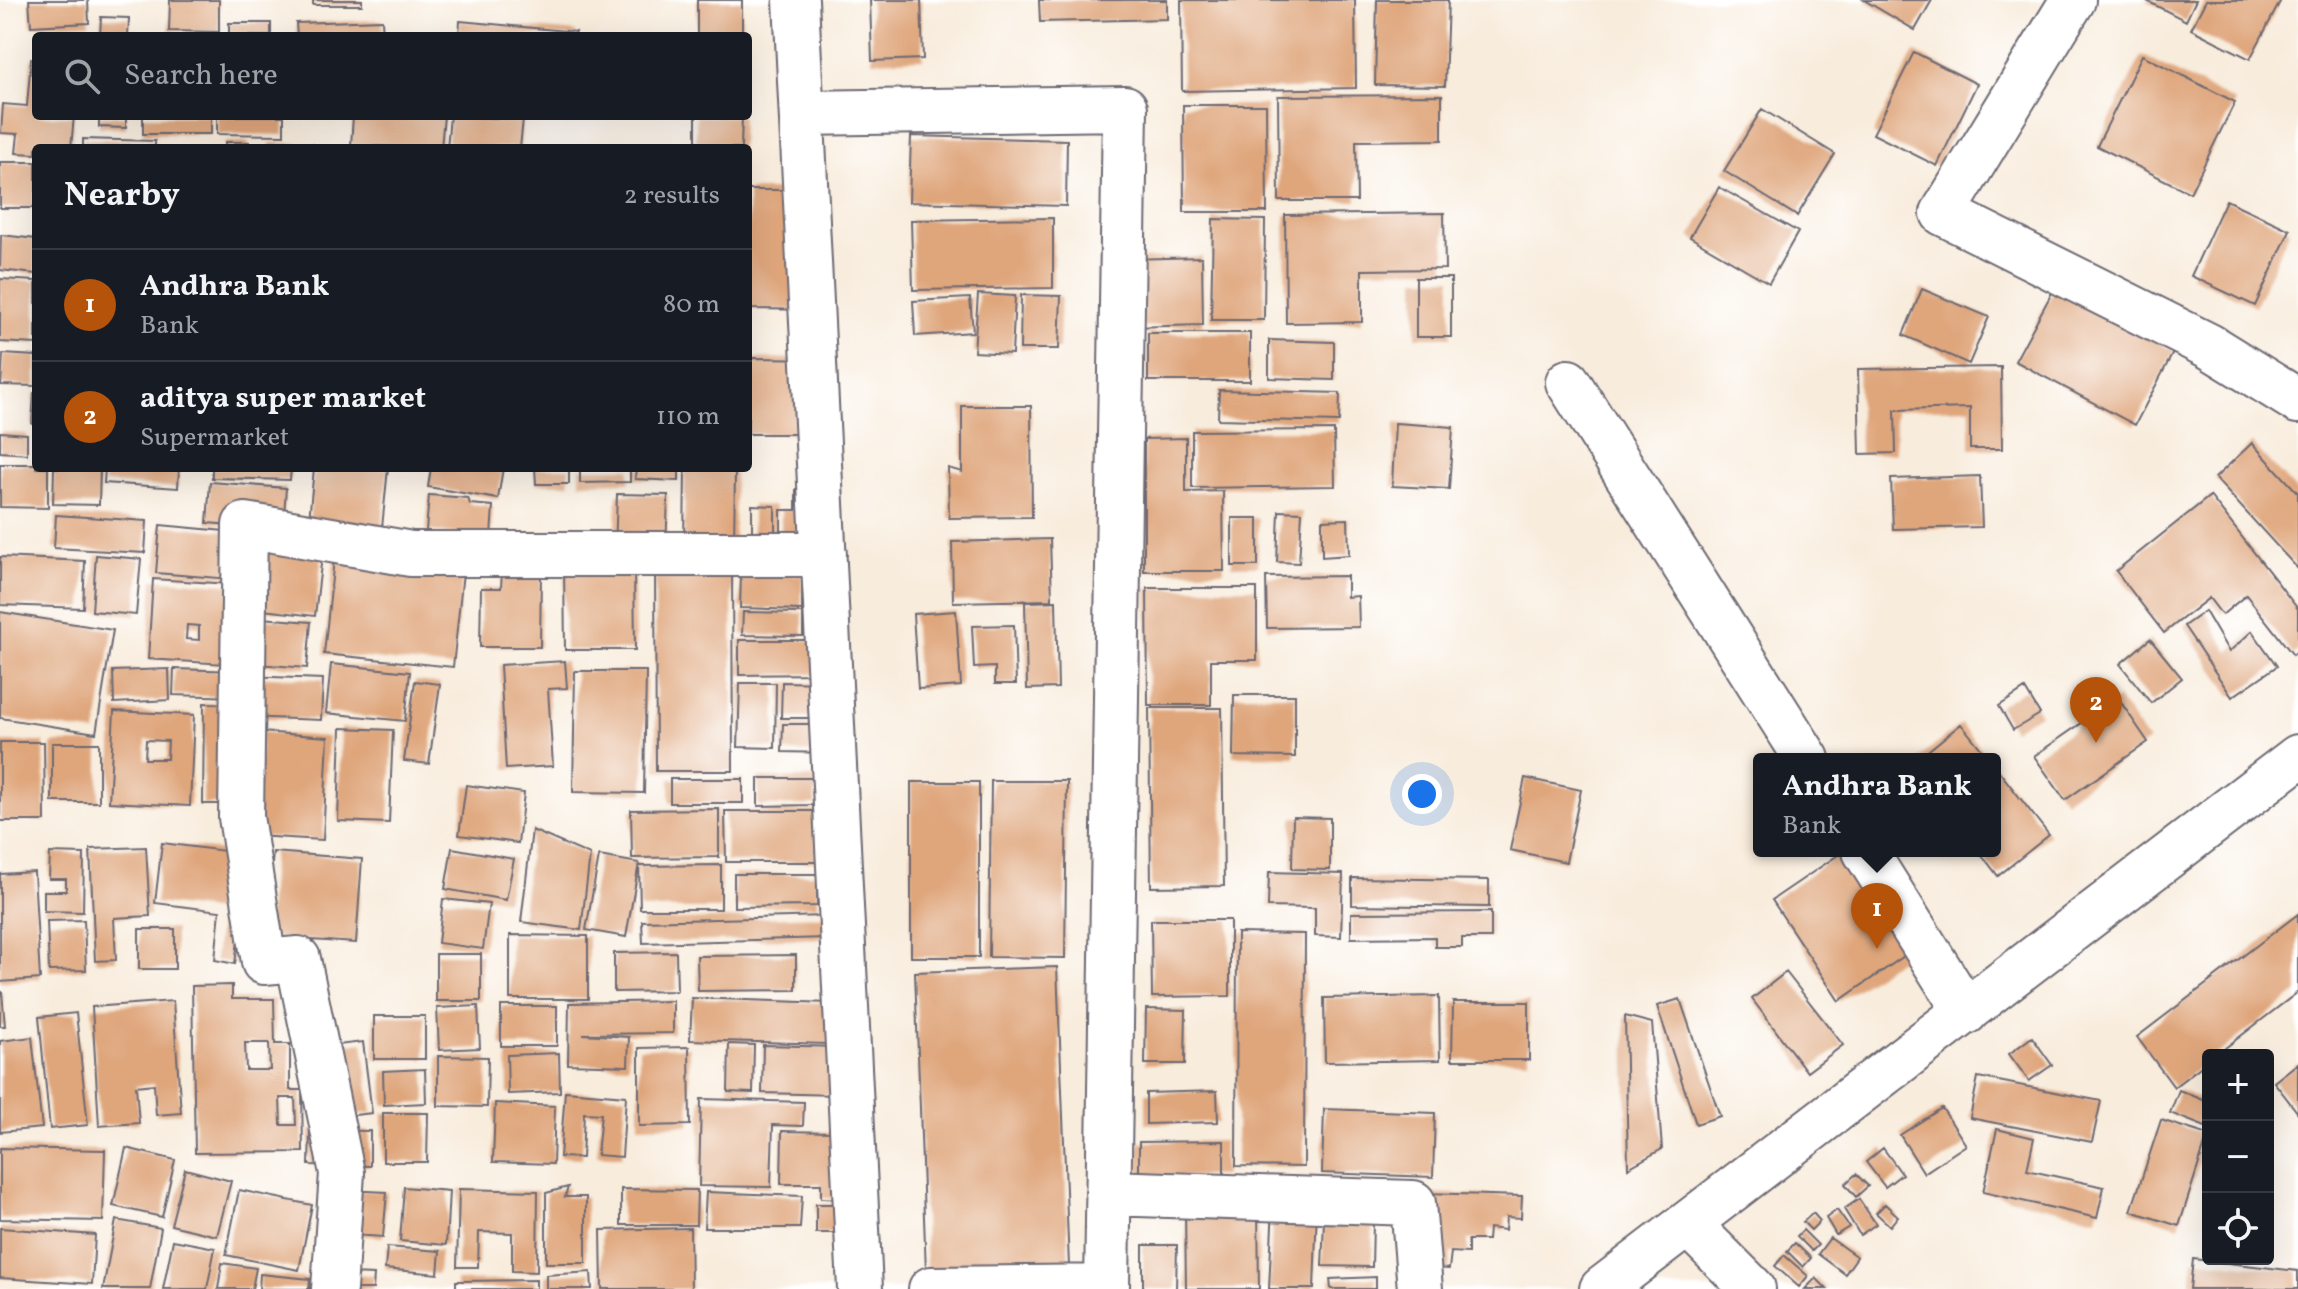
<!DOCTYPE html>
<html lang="en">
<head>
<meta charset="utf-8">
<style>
	body { margin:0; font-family:Vollkorn,serif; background:#20242c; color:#f1f3f6 }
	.controls { position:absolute; right:24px; bottom:24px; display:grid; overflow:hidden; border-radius:8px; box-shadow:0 8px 32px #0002 }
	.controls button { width:72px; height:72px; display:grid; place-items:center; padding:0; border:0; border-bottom:2px solid #363941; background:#171b24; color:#f1f3f6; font:40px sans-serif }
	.you { position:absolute; left:1422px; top:794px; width:28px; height:28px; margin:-20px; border:6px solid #fff; border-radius:50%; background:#1a73e8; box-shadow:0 0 0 12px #1a73e833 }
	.badge { display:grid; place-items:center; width:52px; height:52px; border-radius:50%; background:#b45309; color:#fff; font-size:26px; font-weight:700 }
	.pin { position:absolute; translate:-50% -66px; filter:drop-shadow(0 2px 4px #0008) }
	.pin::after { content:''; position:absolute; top:42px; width:28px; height:24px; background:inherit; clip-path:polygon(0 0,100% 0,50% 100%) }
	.popup { position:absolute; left:1753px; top:753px; width:248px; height:104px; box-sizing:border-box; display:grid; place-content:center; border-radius:8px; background:#171b24; filter:drop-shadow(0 2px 6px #0005); font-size:26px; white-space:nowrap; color:#9ea1a6 }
	.popup b { font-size:30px; color:#f1f3f6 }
	.popup::after { content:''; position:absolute; left:50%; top:100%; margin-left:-16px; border:16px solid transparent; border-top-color:#171b24 }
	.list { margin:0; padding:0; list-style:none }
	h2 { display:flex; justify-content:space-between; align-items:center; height:104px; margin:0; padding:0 32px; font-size:34px }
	h2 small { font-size:26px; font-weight:400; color:#9ea1a6 }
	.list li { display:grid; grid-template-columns:52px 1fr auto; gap:24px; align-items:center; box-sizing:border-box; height:112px; padding:0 32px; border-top:2px solid #363941 }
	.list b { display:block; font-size:30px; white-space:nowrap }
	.list p { margin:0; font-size:26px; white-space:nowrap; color:#9ea1a6 }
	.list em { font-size:26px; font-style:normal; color:#9ea1a6 }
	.icon { flex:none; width:44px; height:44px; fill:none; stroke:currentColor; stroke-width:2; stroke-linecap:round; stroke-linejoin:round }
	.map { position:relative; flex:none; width:2298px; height:1289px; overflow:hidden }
	.search { position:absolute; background:#171b24; box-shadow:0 8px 32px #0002; left:32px; top:32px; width:720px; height:88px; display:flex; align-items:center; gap:20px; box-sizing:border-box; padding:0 28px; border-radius:8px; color:#9ea1a6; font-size:30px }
	.panel { position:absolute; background:#171b24; box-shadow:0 8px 32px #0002; left:32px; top:144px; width:720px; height:328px; border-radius:8px }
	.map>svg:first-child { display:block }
	.building { fill:#dfa67c; fill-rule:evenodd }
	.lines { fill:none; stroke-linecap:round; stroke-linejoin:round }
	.minor-casing { stroke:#6d6973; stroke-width:48 }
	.highway-casing { stroke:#6d6973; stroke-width:48 }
	.minor { stroke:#fff; stroke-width:44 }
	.highway { stroke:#fff; stroke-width:44 }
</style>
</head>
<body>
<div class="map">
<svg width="2298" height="1289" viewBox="0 0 2298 1289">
	<rect width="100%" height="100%" fill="#fff"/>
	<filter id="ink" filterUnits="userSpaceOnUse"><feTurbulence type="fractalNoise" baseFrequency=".0125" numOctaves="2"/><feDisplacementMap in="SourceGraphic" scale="16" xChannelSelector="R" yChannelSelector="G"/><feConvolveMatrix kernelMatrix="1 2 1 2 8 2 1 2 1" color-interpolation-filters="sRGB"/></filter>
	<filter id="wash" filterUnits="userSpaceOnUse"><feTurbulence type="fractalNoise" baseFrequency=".006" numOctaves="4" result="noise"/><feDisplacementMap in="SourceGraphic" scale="32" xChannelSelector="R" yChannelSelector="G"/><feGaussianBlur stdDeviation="1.8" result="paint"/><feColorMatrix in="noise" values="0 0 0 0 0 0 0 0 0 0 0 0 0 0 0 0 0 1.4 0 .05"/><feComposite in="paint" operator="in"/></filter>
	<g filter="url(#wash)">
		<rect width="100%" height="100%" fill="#f8ecdc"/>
		<g id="blocks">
			<path class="building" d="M29,0H88L89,23L31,26Z
				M170,0H219V32L169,31Z
				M313,0H362V5H313Z
				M697,0H742V36H697Z
				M870,0H921L923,59L872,61Z
				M1039,0H1167V19L1040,22Z
				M1181,0H1355L1356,88L1182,91Z
				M1377,0H1448L1445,86L1375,85Z
				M1864,0H1932L1915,30Z
				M2145,0H2196L2186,21Z
				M2206,0H2281L2250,59L2191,29Z
				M101,17L129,18L128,36H100Z
				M382,20L383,36H297L296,23Z
				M460,21L576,32L575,36H459Z
				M229,23H271V36H229Z
				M1914,52L1977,84L1937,166L1873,134Z
				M2142,55L2235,102L2190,193L2097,146Z
				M31,59L36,60V116H74L71,148H36V154L16,153L18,134L1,133L3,104L27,106Z
				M1442,95V140L1356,141L1357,201H1279L1278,96Z
				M1183,105H1266L1267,212H1184Z
				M1762,109L1835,154L1797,216L1724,171Z
				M99,116H126V128L99,127Z
				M143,116H211V134H143Z
				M217,116H284V135L217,134Z
				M353,116H444L441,148L351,146Z
				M450,116L523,119L520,148H447Z
				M696,116H742L741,148H696Z
				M911,136L1067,140L1066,206L909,202Z
				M83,139L155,141V148H83Z
				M225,142H249V148H225Z
				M270,143L313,144V148H270Z
				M0,162H36V208H0Z
				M1719,187L1798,232L1769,283L1690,237Z
				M748,190H819V310L748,309Z
				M2226,200L2290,230L2255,306L2191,276Z
				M1444,213L1445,269L1362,270V322L1286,323L1285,215Z
				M1053,218V288L913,290L911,220Z
				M1213,219L1265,220L1264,320H1211Z
				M1,235L36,239V274L0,270Z
				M1202,257L1203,325L1131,327L1129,259Z
				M1416,278H1451V337H1416Z
				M0,279L36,281V344L0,342Z
				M2055,287L2174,351L2135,425L2015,361Z
				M1922,289L1989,317L1969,364L1903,335Z
				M978,294L1015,296L1012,354L974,352Z
				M1021,295L1061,296L1059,349H1020Z
				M970,298L973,332L915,336L913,301Z
				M1148,333H1250V381H1148Z
				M1269,340L1334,342V380L1269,378Z
				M3,354L36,356V386L1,385Z
				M748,358L829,359V434H748Z
				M2001,367L2002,449H1970V408L1895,410L1896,453L1860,454L1858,369Z
				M1219,390L1340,393L1339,422L1218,419Z
				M34,393H36V424H32Z
				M962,406H1031L1032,517L949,518L948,468L962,472Z
				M1395,423L1453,427L1449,489L1392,486Z
				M1334,430L1335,486L1192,488V431Z
				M0,432L27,434V454L0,452Z
				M1186,438V492L1223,491L1224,571H1144V439Z
				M2252,443L2298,493V569L2215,478Z
				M0,464H36V468H48V508L0,507Z
				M54,468H100L99,505L53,504Z
				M105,468H179L178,488L104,483Z
				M212,468H291L290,480L212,478Z
				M314,468H388L382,528L309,520Z
				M431,468H503L498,499L428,487Z
				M535,468H569V484H536Z
				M580,468H630V482L580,483Z
				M636,468H679V481L635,479Z
				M685,468H735L734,547H684Z
				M1980,476L1982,527L1893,529L1891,479Z
				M210,482L286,488L283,529L207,523Z
				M796,489H824V555H781V510H796Z
				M617,494L668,495L666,553L615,552Z
				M429,495L468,498L470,504L493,506L491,537L426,531Z
				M2210,496L2298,609V651L2293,655L2246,595L2222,615L2209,598L2164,633L2116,571Z
				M752,505L775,506V554H752Z
				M1279,511L1302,512L1299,563L1277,562Z
				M56,515L147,521L145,553L54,548Z
				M1232,518H1258V566H1232Z
				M1348,519L1349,555L1322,557V520Z
				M160,525L235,532L231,579L156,573Z
				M254,538L323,547L315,616L245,608Z
				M1050,539L1052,600L953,602L952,542Z
				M96,555L141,559L136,615L92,611Z
				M0,557L85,561L83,608L0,605Z
				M334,559L463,572L453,667L324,654Z
				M732,564L733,771H656L655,565Z
				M634,566L635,650H565L564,567Z
				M502,570L541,571L540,647H480L481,588H501Z
				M741,574L802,575V610L740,608Z
				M1347,576V597L1358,596L1359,627L1267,628L1266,577Z
				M153,579L230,584L225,664L148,659ZM187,625L199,626V640L186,639Z
				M1147,588H1257V660H1211V705H1148Z
				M1056,601L1058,688L1027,689L1025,602Z
				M956,611L961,686L918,689L913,614Z
				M2205,611L2229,652L2252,631L2277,666L2232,697L2184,626Z
				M0,612L113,630L96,733L0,718Z
				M743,612L803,613V636L742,635Z
				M236,616L311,622L307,668L232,662Z
				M1014,625L1016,684H995V667L974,668L972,626Z
				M2150,639L2182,678L2151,703L2120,664Z
				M739,640H823V674L739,675Z
				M565,661L567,688L548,689L553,766L506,769L500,665Z
				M331,664L410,672L405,721L326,713Z
				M169,669L170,700L114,703L113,671Z
				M174,669L239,671L238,697L173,695Z
				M575,671H646L644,793L573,792Z
				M246,676L323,679L321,720L244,717Z
				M415,681L440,684L429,764L404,761Z
				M782,682L828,683V718H781Z
				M740,683H776L775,748L738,747Z
				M2025,689L2040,714L2013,730L1999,706Z
				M1234,695H1295V757L1233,756Z
				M2118,698L2148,742L2065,800L2034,756Z
				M204,703L237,704L235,804H203Z
				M1149,708H1222L1224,886L1151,887Z
				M114,711L194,715L190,806L109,802ZM146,740L168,741L167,759H145Z
				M783,724H828V753L782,752Z
				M1961,724L1989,759H1918Z
				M341,728L393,730L389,823L338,821Z
				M261,732L328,737L323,840L255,836Z
				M0,742H44L45,821H0Z
				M52,743H99V802H52Z
				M1995,766L2049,835L1998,876L1979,851H1995Z
				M758,778H815V805L758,806Z
				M1525,778L1581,790L1566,862L1510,850Z
				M670,779H743V803H670Z
				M991,781H1067L1065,958L989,957Z
				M911,782H979V957H911Z
				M466,785L524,793L518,843L459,835Z
				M719,809V857L632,858L631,810Z
				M725,811H816L817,862H726Z
				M1293,817L1330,818V870L1292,869Z
				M532,830L590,855L581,930L521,922Z
				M162,843L249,854L235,964L215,960L220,911L155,903Z
				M146,847L150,916L114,918L116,960L95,961L90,849Z
				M452,848L514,859L506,900L445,889Z
				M1844,851L1920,945L1839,1001L1772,900Z
				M273,852L362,859L356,943L266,937Z
				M50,853L84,854L83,912L44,911V891H66V879H49Z
				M599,856L639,863L626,937L586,930Z
				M721,865V909H640L639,866Z
				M34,872L40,979L0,982V874Z
				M1269,872L1343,874L1341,937L1315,936V908L1268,907Z
				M734,874H817V906L734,907Z
				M1352,878L1489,880V907L1352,905Z
				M443,899L489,904L483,949L438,943Z
				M1491,912V938H1462V947H1435V937L1351,938V913Z
				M2298,914V992L2216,1055H2208V1061L2174,1087L2137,1037Z
				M826,916L827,938L643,943L642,921Z
				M84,920L86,970L49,971L47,921Z
				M1151,920H1230V996L1152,997Z
				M139,929H175V969H139Z
				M1237,933L1305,934L1304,1167L1236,1166Z
				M510,935L588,936V999H510Z
				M676,952L677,991L614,992V953Z
				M436,954H481V1001H436Z
				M796,955V990L698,991L697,956Z
				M1057,967L1069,1266L926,1272L915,972Z
				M1786,972L1843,1045L1807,1072L1752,999Z
				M232,985V999H274L275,1044H290V1090H302L303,1152L195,1153L192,986ZM245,1043H269L270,1070H246ZM280,1098H295L296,1125H281Z
				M2,992L5,1026H0V993Z
				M1439,996L1440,1060L1325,1062L1324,998Z
				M692,998L830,1003L829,1044L690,1040Z
				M1680,999L1720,1116L1696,1124L1657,1006Z
				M173,1001L181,1113L156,1115L154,1084L136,1086L139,1123L99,1126L92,1007Z
				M673,1001V1033L583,1034L629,1037L628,1066L568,1064L569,1003Z
				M1453,1002H1529V1060H1452Z
				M478,1006L480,1048L439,1050L437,1008Z
				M501,1006H557V1046H501Z
				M1146,1009L1186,1010L1185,1064H1145Z
				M76,1013L88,1125L50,1129L39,1017Z
				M374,1016H425V1059H374Z
				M1625,1016L1652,1023L1662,1149L1628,1168Z
				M32,1037L42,1128L0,1132V1041Z
				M2032,1037L2052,1065L2029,1081L2009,1054Z
				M363,1042L372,1113L328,1118L320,1047Z
				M729,1044L754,1045L753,1093L728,1092Z
				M763,1045L839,1047L838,1095L762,1093Z
				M689,1047L690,1125L639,1126V1048Z
				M559,1053L560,1092L508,1094L507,1055Z
				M438,1056L488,1057L487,1107L438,1106Z
				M2298,1063V1113L2274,1082Z
				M425,1069L426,1103L384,1105L383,1071Z
				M1978,1077L2101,1101L2092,1142L1970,1118Z
				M2179,1090L2208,1102V1128L2170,1113Z
				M565,1091L626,1096L622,1157L597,1155L601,1114L584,1113L582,1158L560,1157Z
				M1217,1091L1218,1122L1146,1124V1093Z
				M701,1099L804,1102L803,1126L773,1125L771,1187L699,1186Z
				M495,1103L555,1106L553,1164L493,1162Z
				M1942,1108L1966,1145L1924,1173L1900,1135Z
				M1324,1109L1435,1113L1433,1177L1322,1173Z
				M383,1113H428L427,1162H383Z
				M2161,1120L2208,1135L2179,1226L2131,1211Z
				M1997,1129L2034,1138L2027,1170L2104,1187L2097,1218L1983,1192Z
				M310,1130L370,1131V1166L309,1165Z
				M782,1131L832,1132L831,1164H843V1199L821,1198V1184H781Z
				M1224,1141V1176L1139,1177V1142Z
				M0,1148L105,1150L103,1221L0,1219Z
				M126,1148L175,1160L162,1217L113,1206Z
				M1883,1148L1902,1174L1885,1187L1866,1162Z
				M185,1169L231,1181L217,1236L171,1225Z
				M1856,1174L1868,1186L1856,1197L1845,1184Z
				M404,1187L449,1191L446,1245L400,1241Z
				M568,1187L565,1197H586V1263H546V1193Z
				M326,1189L387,1192L383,1237L324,1233Z
				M459,1189L538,1191L537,1272L512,1271V1233L479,1232L478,1267H457Z
				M621,1189L697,1190L696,1225H621Z
				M239,1190L312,1205L299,1270L226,1255Z
				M706,1192L802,1196L800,1228H704Z
				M1392,1192L1522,1196L1521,1218L1506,1217L1505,1230L1489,1228L1488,1240H1468V1253L1451,1252L1449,1269L1420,1267Z
				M1859,1199L1876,1224L1860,1235L1844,1209Z
				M816,1204H839V1233H816Z
				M1273,1204L1317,1206L1314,1289H1269Z
				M1885,1204L1898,1216L1890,1226L1876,1213Z
				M1185,1208H1258L1259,1289H1186Z
				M1837,1210L1849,1227L1836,1235L1826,1218Z
				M1813,1213L1820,1221L1811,1230L1803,1222Z
				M116,1220L161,1228L150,1289H103Z
				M1324,1221L1373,1222L1372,1267L1322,1266Z
				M0,1228L95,1235L92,1284L0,1278Z
				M690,1228L691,1289H602L601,1230Z
				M1803,1230L1818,1245L1812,1251L1797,1236Z
				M1830,1238L1857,1257L1845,1274L1818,1254Z
				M173,1240L215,1248L207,1289H163Z
				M1795,1243L1811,1258L1803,1267L1787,1251Z
				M1143,1245H1177L1176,1289H1143Z
				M387,1247L440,1251L438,1274L385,1269Z
				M1784,1255L1808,1276L1799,1287L1775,1266Z
				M2193,1259L2298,1271V1289H2190Z
				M222,1263L256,1268L252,1289H218Z
				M591,1272L592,1289H546V1275Z
				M326,1273L374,1275L373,1289H325Z
				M260,1274L310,1279L309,1289H259Z
				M1376,1277V1289H1331L1330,1279Z
				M1816,1278L1827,1289H1805Z
				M536,1280V1289H456V1281Z"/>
		</g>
	</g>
	<g filter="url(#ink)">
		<use href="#blocks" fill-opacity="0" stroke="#6d6973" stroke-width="2"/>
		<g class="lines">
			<g class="minor-casing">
				<path id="minor" d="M796,0L860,1289
					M2073,0L1943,213L2209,346L2298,401
					M802,113L1125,108L1107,1287L931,1289
					M1568,382L1807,759
					M1865,851L1966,1012
					M1108,1193L1413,1203L1420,1289
					M1688,1224L1753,1289
					M334,1289L342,1173L298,959L264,962L241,817L245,525L411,554H824"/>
			</g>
			<g class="highway-casing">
				<path id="highway" d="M1602,1289L2298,757"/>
			</g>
			<use href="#minor" class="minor"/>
			<use href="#highway" class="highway"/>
		</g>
	</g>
</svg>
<div class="controls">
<button>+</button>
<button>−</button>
<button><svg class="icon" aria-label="locate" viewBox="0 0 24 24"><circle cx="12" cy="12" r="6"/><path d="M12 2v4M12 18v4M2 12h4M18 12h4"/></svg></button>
</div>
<div class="you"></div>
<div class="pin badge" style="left:1877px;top:949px">1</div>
<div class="popup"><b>Andhra Bank</b>Bank</div>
<div class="pin badge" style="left:2096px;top:743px">2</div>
<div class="search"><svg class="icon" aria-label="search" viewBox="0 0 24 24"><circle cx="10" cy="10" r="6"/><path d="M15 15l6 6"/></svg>Search here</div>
<section class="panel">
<h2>Nearby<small>2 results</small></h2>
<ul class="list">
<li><span class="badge">1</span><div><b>Andhra Bank</b><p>Bank</p></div><em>80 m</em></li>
<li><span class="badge">2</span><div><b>aditya super market</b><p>Supermarket</p></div><em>110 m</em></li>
</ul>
</section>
</div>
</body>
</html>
